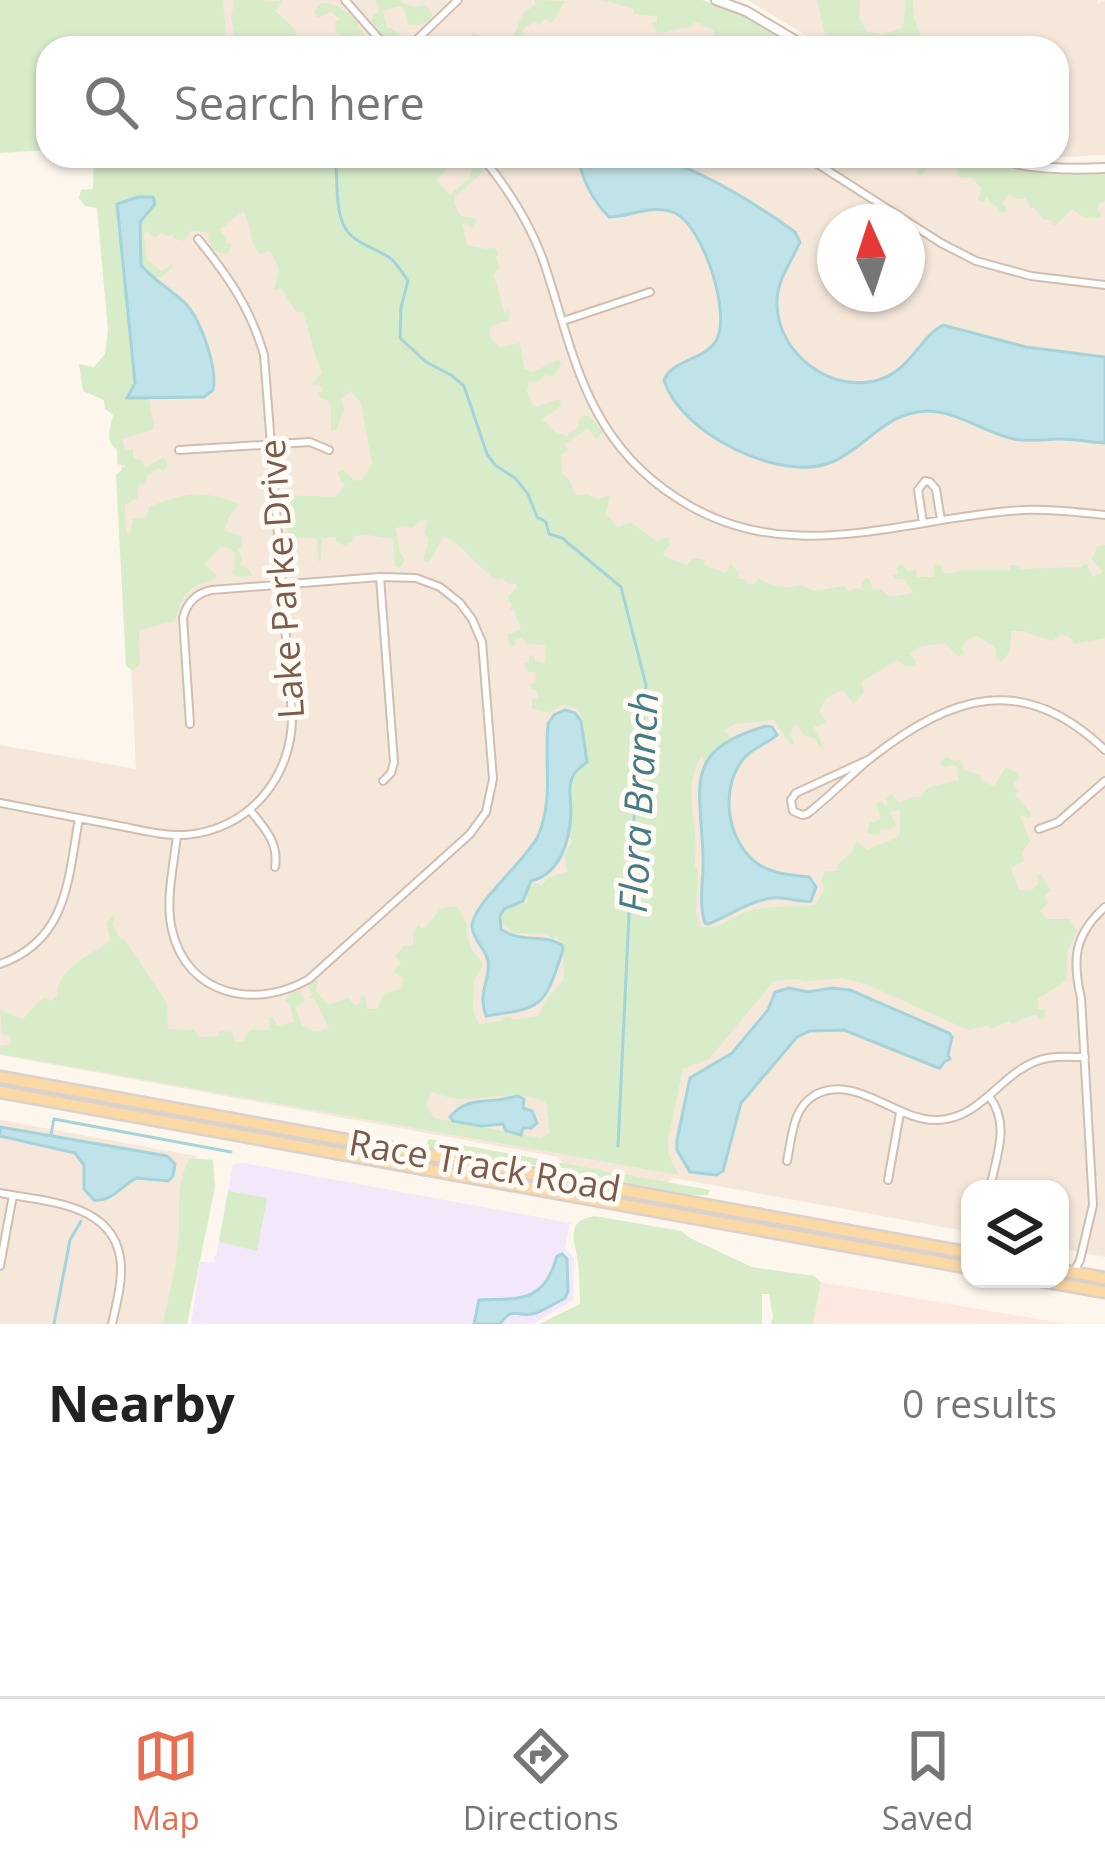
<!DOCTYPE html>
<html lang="en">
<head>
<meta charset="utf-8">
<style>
	body { margin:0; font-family:"Open Sans",sans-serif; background:#f6f6f6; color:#222 }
	.controls { position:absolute; right:36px; bottom:36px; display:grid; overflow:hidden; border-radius:24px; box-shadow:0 3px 9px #0004 }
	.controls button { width:108px; height:108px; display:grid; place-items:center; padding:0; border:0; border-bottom:3px solid #e0e0e0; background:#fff; color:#222; font:60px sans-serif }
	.compass { position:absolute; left:817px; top:204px; width:108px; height:108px; border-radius:50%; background:#fff; box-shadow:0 3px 9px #0004; rotate:357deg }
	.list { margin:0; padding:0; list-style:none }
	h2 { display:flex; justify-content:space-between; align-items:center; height:156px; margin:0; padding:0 48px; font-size:51px }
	h2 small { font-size:39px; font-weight:400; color:#767676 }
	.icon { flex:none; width:66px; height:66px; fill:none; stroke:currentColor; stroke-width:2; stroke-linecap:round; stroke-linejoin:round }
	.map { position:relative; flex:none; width:1105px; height:1324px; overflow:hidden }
	.search { position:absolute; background:#fff; box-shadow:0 3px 9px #0004; left:36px; right:36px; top:36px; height:132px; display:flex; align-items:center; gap:30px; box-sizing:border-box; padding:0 42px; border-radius:36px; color:#767676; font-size:45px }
	.sheet { height:372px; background:#fff }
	nav { display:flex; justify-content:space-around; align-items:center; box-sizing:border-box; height:168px; border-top:3px solid #e0e0e0; background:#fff; font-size:33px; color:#767676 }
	nav a { display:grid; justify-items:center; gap:6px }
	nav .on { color:#e76f51 }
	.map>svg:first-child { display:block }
	.residential { fill:#f5e8da; fill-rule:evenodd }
	.commercial { fill:#fde8e0 }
	.education { fill:#f3e8fa }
	.green { fill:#d8ecc9; fill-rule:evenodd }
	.water { fill:#bfe3e8; stroke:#a5d3da; stroke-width:3 }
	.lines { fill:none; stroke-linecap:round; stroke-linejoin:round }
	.stream { stroke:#a5d3da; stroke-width:3 }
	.minor-casing { stroke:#d1beb0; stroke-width:10 }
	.tertiary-casing { stroke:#d1beb0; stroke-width:12 }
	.primary-casing { stroke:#dad1cd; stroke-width:15 }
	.minor { stroke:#fff; stroke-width:6 }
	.tertiary { stroke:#fff; stroke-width:8 }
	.primary { stroke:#fbd9a5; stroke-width:10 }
	.labels { text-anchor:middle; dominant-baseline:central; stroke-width:10; stroke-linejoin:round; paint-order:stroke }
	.street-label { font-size:36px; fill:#7a5c4d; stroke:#fffaf3 }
	.water-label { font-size:39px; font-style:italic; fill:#437c86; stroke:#fffaf3 }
</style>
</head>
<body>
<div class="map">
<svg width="1105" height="1324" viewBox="0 0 1105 1324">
	<rect width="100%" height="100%" fill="#fdf6ec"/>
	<path class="residential" d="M114,0H644L765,48H146Z
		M748,0H1097L1098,4L1105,0V155L1046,158L1024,156H1057V48H826Z
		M217,156H942L1105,191V1257L1060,1248V1189H970V1232L674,1178L660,1186L567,1169L558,1157L0,1055V745L136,769L108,181ZM835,222H907V294H835Z
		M0,1120L196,1156L167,1324H0Z"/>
	<path class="commercial" d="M821,1282L1067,1324H813Z"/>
	<path class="education" d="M244,1163L570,1223L565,1248L574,1258L573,1300L533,1324H191L200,1262H215L213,1256H216L233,1164Z"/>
	<path class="green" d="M0,0H223L227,48H48V150L0,153Z
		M233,0H263L267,2L284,0L275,11L295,29L300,48H236L231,16L234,4Z
		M375,0H398L413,7L425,5L433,14C427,25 418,27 407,24L405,10L401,6L383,11L387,28H392L399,34L401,46L395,48L390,45L389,38L382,36L371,22L373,14L379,13Z
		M535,0L565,1L552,23L545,19L539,25L535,21L522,30L534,48H478L469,38L474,33L489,43L500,44L506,36L513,37L523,13L535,5Z
		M602,0H702L752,18L802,48H744L740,39C725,33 727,42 717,42L713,30L696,22L690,27L659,33L655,30L652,23L657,22V16L634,14V9C621,5 614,3 602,0Z
		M817,0H860L859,18L868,32L883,34L903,27L906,0H913L914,18L925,48H834L827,43Z
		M322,3C338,3 347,11 358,22V28L363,31V37L369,41L372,38L381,48H361L360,40L354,34L347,39L336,32L335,22L340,19L331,12L317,18L314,11Z
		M94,156H418L431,167L446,156H452V163L436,180L450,195L470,177L473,165L480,163L484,171L455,197L454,203L460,215L478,220L472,229L466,223L462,224L467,245L488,249L494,247L498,253L496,257L499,268L493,275C499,287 500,299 504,313L510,310L509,320L490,327V338L500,347L520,343L524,368L533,372L559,359L561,365L553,377L545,375L538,382H529L527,391L534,407L560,399L561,406L542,419L554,431L566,436L579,426L578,422L582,416H590L603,432L596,439L588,428L565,444L568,450L561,455L562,473L569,479L576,495L588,494L598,499L611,495L605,514L618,527L630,522L657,541L669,536L670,545L663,553L665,557L687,565L693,558L705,560L704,565L726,573L730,563L739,573L736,578L744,579L748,584H755L758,578C771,587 789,589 802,585C817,596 827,587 844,586L849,592L855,588L864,590L861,583L867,578L870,580L873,590L880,589L889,597L913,593L905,579H896L893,575H898L897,567L901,564L908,571L916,570L917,577H934V564L940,565L945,574L965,570H1009L1011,565H1019L1021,569L1081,567L1083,564H1087L1092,577L1103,572L1090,557L1094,556L1097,546L1105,545V638L1074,644L1070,637L1061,635L1052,641L1023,631H1011L1010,651L1002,662L996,658V648L977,636L967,640L962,647L964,655L958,656L945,643L919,647L910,653L916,661L914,665L906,667L897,660L861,682L864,692L854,704L843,690L826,698L819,711L827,723L814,727L824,749L818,745L816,739L803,735L797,724L793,727L791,735L794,742L791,745L774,720L735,724L724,731L732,738L714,749L705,766L702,756C679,793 702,826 694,866L698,869L696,912L700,927C724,929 726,919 746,912C769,904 792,908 815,905L825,888L821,881L825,871H837L838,864L851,853L857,841L867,850C878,843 889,843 900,835V810L890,812L897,826L889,830L881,828L879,835L867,833L870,823L881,819L876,804L882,801L885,807L889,804L886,799L891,794L899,803L911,797H920L930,787L959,780L957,767L953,765L942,767L940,761L947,757L954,761L961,760L965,771L981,775L982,782L994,786L1006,767L1018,773L1020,778L1013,783L1018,792L1015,795L1032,814L1029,819L1020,815L1030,841L1022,852L1024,861L1011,868L1019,890H1032L1039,882L1036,876L1041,874L1051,891L1044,896L1048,903L1040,911L1047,919H1069L1077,930L1067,954V980L1038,999V1009L1046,1010L1044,1019L1040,1020L1036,1015L1022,1018L1013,1024L1008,1021L992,1029L987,1026L968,1030L866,984L841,978L805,982L796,979L774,981L709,1059L683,1069L668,1140L669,1156L679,1175L0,1054V1046L12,1044L10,1036L2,1034L0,1010L23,1019L39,1001L45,998L51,1001L57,996C57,967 91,956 111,940L106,923L114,914L115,919L112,923L119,937L125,940L167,1003L168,1029L193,1030L200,1037L219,1036V1031L232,1032L234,1042H244L245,1034L251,1030H270L269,1017H273L277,1026L294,1022L289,1003L286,1001L288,995L300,990L305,1002L295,1007L302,1025L314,1032L329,1029L314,998L309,999L312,994L308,987L310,982L318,979L316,991L328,1005L348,998L355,1005L361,1003L360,997L365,995L367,1009H377L385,993L400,989L403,978L394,972L401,963L395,956L404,946L413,945V931L419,925L421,928L426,927L441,908L457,906L467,925V934L472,950L481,961L482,967L474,979L473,1011L479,1024L502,1021L503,1017L510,1016L513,1020L538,1016L544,1003L564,979L563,950L557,936L552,940L547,934L512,933L501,921L504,909L511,905L527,903L528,892L534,883L541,885L549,877L567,872L564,855L572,841L567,835L571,817V780L587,755C579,734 590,728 577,708L562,705L549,713L532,708V700L538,698L537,691L531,689L530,684L535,683L536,672L526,671L525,663H529V656L533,655L535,661L546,663L545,645L526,644L522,638L515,640L516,644L511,647L507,635L521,629L514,609L510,610L512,605L507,597L517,588L516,584H509L502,578L497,580C476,567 465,546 444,536L428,563L423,561L429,538L424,534L427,520L420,521L412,528L405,526L396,528L400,552L405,560L400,568L395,566L393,539L367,535L353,536L352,542L347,544V547L336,541L335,537L322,538L321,561H318L317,538H297L294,543L285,545V537L289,534L283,523V495L335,497L345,486L337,473L342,469L355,481L362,480L372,464L361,403L351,391L341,400L345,412L342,413L337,430H331V407L328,400L321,399L318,392L323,391L320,385L312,384L322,372C313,354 310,332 303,312H296L281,288L274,290L279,269L270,251L259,254C248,240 252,224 243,211L219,230L227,238L226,243L232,244L227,255L213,250L208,238L209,232L191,231L184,241L175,239L173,235L166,236L161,233L157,237L151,236L148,231L144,233L147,260L161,271L171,265L173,266L162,277L154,278C139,266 133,239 141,221C144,214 150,210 155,205L117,221L135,384L127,397L149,399L154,429L122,439L125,450H133V458L142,460L145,468L163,457L168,465L163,471L158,468L146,477V483L139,485L137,498L125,505L126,532L130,535L133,519L147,517L149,507C187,492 202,490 240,504L230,515L224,530L242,537V546L238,549L243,561L239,564L249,569L253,576L237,577L230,572L234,571L235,554L230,548L221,547L204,564L218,576C210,583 201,582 193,588C182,595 178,610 175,621L139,630L140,664L132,670L126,666L116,475L126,466L117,464V449C104,441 111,427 113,415L105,409L104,400L83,391L79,364L94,367L105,354L108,330L97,208L85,206L79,198L81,190L93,189ZM431,1092C442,1095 457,1101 469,1099C495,1097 522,1091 546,1102L550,1133L541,1138L434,1118L426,1104Z
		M916,156H976L1013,169L1040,173L1105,172V201L1099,203L1097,209L1101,213V217L1085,218L1072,209L1056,225H1053L1052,220H1044L1034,208H1030L1026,198L1017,199L1009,194L1002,204L1007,208L1006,212L998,213L997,207L988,201L987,196L984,202L978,200L981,188L970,177L963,178L956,175L958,170L934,158L920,177L917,172L920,165Z
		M429,1139L710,1190L708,1195H673L571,1176L564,1168L551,1172L538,1166L504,1159L497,1162H489C478,1150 461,1163 449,1151L430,1149L427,1143Z
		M190,1158L213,1160L215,1187L187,1324H163C168,1298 175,1272 178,1246C181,1215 174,1186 190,1158Z
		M228,1191L267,1198L257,1251L219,1242Z
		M595,1216L681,1231L690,1238L752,1267L814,1276L821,1282L813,1324H771L773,1317L769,1294H762V1324H539L580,1304C580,1290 579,1277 578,1263C575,1240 564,1221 595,1216Z"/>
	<path class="water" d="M579,156H654C705,172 752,201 795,232L800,242C791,263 777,279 777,302C776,353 832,396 881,379C912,368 921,336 943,325L1026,347L1105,357V443C1090,442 1075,439 1059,439C1044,439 1028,442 1014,439C984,433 958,411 927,411C885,412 867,447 832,462C780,484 679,432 664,380C673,359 703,361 716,341C732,314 703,226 675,213C653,203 630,217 609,217C594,202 580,178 579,156Z
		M138,197H153L155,204L140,222L141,265C153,280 170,289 184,302C200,317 218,368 213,390L204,397L127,398L135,383L117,204Z
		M565,710L575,713L581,721L587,762C583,765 577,769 574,774C567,785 571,800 571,812C570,841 560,874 531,881L523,901L504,909L500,916L501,929C520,944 543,933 562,945L563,950C544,1006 545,1008 486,1016C477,992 491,980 488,961C486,949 473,940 472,927C471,905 526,861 538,836C554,799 544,762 548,724L554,715Z
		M766,726L772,727L777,735C768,743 755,747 746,756C719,785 726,837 754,861C769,874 791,875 809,877L816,887L811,901C798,903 786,896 772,898C749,901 730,916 708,924L705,923C698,902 704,879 703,857C701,785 681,751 766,726Z
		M789,988L808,992L832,988L850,990L949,1033L952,1037L948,1055L950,1059L945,1061L940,1068L936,1067L844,1030L810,1031L797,1037L741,1103L723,1171L716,1175L690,1172L677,1150V1140L690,1078L732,1053L768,1010L775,992Z
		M518,1096L524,1099L523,1108L532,1111L537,1123L531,1128H523L521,1135L506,1131L503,1124L481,1126L453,1121L450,1117C464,1100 478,1102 498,1100C505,1099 511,1097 518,1096Z
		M0,1127L167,1156L175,1164L173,1176L168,1181L137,1178C121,1185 113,1202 94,1200L84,1189V1165L75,1153L0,1136Z
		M562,1254L567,1259L568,1292L565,1298C556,1303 546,1309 536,1313C518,1319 514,1304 500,1324H474L479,1300C517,1298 544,1305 557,1256Z"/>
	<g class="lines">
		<path class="stream" d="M335,156C338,177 335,205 343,224C351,243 374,247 390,258C397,263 403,274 408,281L401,307L400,338L426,362L451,375L464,386L487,454L495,465L515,478L528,494L537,517L546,522L549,534L562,538L621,587L646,685L633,829L618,1146
			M51,1134L54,1119L231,1152
			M54,1324L70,1240L81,1221"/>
		<g class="minor-casing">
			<path id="minor" d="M345,0L387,48
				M408,48L458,0
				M481,156C507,187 528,220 542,257C560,308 571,364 597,412C616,447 644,477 677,498C787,571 904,517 1023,510C1051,509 1078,512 1105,515
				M805,156L941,243L976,261L1031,276L1105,285
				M856,305L863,294
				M563,321L650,292
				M179,450L310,442L329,450
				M923,523L918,490L925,481L930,482L936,489L941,520
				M380,577L394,762L391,773L383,781
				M870,759L796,793L791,800L793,811L802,815L807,814C829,797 849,776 871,758C953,694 1024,672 1105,750
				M0,803C40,811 80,818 120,826C141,830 163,836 185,835C249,830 293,777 292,715L264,355C251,309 228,276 198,239
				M250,810C264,828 279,842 275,867
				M1039,829L1058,822L1105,781
				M177,835C174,865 165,900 172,930C187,996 256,1010 309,979L470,834L486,812L493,779L482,642L472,619L460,603L440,587L416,578L380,577L212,590C196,593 187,602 183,618L190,724
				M0,964C68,940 68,879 79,818
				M989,1096C1011,1125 996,1155 990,1189
				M787,1161C792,1138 792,1108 815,1095C857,1073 897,1122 938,1120C985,1118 1003,1066 1048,1058C1059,1056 1073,1057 1085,1057
				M888,1180L900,1113
				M0,1193C47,1202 118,1203 121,1266C122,1285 116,1305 112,1324
				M0,1266L13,1195
				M1074,1272L1080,1260L1093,1205L1081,998C1072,959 1074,935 1105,907"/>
		</g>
		<g class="tertiary-casing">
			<path id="tertiary" d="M716,0L746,11L808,48
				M989,156C1027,169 1065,170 1105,168"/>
		</g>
		<g class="primary-casing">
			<path id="primary" d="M0,1077L970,1253
				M0,1092L970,1268
				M1060,1270L1105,1278
				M1031,1279L1105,1292"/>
		</g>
		<use href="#minor" class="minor"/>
		<use href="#tertiary" class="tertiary"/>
		<use href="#primary" class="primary"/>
	</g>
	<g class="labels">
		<g class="street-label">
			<text transform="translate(281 579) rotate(-94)">Lake Parke Drive</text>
			<text transform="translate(485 1165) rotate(10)">Race Track Road</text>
		</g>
		<g class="water-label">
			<text transform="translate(637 802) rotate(-87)">Flora Branch</text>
		</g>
	</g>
</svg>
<div class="controls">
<button><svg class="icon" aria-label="layers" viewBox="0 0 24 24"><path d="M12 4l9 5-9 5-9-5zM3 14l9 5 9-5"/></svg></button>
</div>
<svg class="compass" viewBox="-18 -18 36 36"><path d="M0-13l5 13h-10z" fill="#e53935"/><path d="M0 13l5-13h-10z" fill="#767676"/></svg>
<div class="search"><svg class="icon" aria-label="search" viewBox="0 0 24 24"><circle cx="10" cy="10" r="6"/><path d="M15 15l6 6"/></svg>Search here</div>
</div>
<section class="sheet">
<h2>Nearby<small>0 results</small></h2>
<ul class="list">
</ul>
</section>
<nav>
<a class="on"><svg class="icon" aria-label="map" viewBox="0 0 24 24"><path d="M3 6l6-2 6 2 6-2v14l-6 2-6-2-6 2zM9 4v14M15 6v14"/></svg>Map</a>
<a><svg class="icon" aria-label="directions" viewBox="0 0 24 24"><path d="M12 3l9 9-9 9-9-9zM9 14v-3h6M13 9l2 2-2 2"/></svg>Directions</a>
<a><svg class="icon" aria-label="saved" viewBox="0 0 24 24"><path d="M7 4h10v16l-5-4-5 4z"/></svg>Saved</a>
</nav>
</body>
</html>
